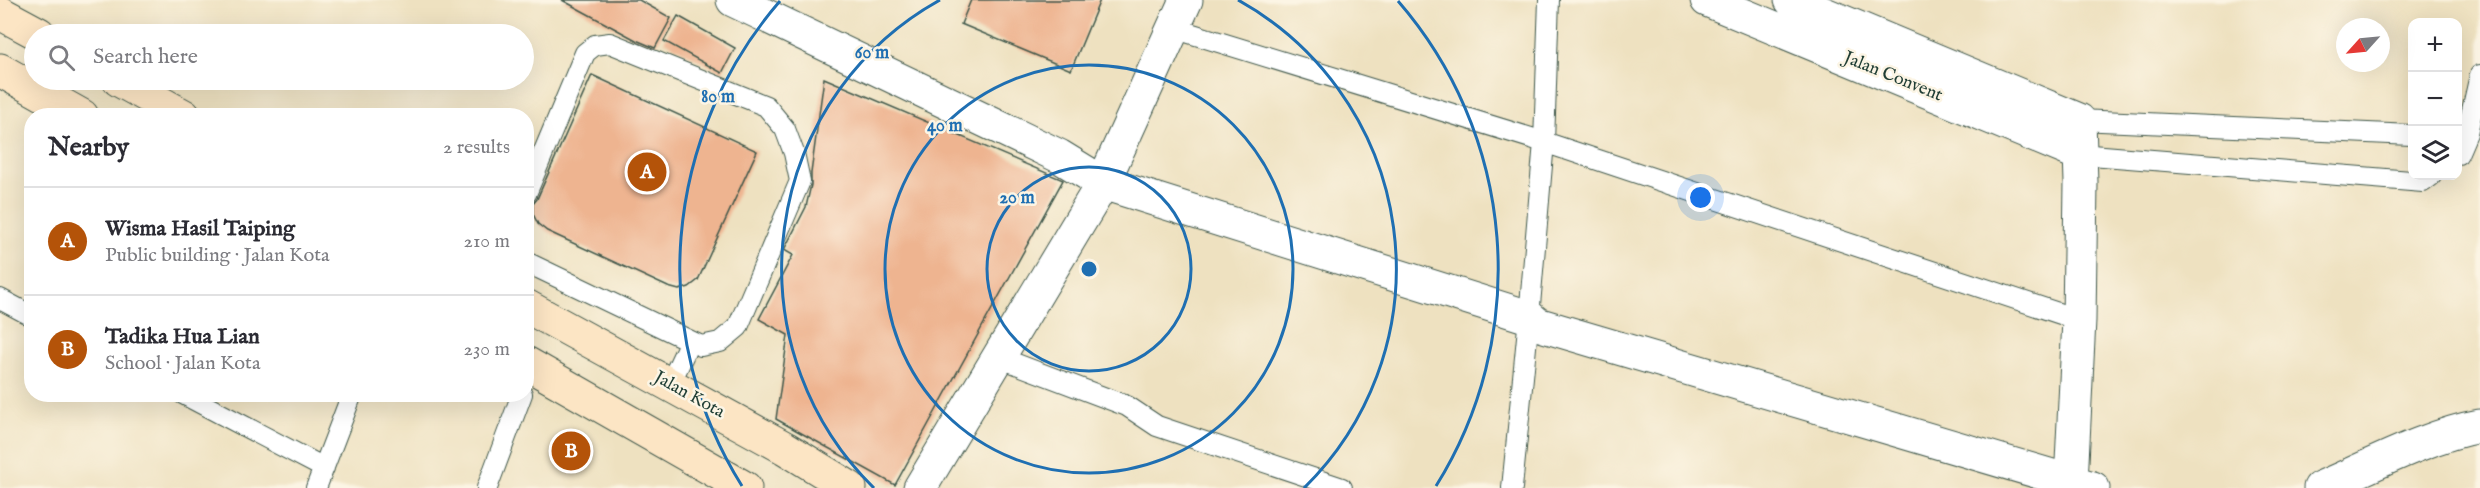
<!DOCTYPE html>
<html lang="en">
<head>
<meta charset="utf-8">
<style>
	body { margin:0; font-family:"IM FELL English",serif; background:#f2f2f3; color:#2b2b33 }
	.controls { position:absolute; right:18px; top:18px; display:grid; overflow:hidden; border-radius:12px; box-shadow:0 6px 24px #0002 }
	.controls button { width:54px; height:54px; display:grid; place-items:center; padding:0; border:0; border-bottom:2px solid #e1e1e2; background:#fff; color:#2b2b33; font:30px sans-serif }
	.compass { position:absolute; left:2336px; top:18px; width:54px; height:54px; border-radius:50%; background:#fff; box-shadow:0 6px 24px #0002; rotate:243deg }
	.you { position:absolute; left:1701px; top:198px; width:21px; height:21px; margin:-15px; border:4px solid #fff; border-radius:50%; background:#1a73e8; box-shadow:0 0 0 9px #1a73e833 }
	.badge { display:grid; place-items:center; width:39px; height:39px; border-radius:50%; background:#b45309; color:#fff; font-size:20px; font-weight:700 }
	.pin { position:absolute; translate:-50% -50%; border:3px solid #fff; box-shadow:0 2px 6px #0006 }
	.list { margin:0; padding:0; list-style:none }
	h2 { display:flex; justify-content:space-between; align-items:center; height:78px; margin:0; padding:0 24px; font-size:26px }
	h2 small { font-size:20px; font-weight:400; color:#7c7c81 }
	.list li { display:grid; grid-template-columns:39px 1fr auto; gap:18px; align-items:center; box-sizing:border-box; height:108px; padding:0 24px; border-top:2px solid #e1e1e2 }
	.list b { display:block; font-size:22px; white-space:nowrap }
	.list p { margin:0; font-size:20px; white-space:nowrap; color:#7c7c81 }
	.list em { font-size:20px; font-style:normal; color:#7c7c81 }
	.icon { flex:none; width:33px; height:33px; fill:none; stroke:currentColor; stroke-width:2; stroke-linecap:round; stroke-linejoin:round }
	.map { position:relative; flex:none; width:2480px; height:488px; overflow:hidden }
	.search { position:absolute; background:#fff; box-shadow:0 6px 24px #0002; left:24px; top:24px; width:510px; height:66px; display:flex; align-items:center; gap:15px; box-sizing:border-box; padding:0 21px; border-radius:33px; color:#7c7c81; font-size:22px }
	.panel { position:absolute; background:#fff; box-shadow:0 6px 24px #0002; left:24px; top:108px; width:510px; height:294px; border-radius:24px }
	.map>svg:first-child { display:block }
	.building { fill:#eeb490 }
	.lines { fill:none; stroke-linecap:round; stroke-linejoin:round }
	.lane-casing { stroke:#3e5649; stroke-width:22 }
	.street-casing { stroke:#3e5649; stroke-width:35 }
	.secondary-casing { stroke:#3e5649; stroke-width:35 }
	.lane { stroke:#fff; stroke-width:20 }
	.street { stroke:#fff; stroke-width:33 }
	.secondary { stroke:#fce5c4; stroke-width:33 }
	.ring { fill:none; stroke:#1f6fb2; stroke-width:3 }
	.labels { text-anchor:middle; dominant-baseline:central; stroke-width:5; stroke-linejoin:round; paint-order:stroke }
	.street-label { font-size:18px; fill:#1f3d34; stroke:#fcf5e5 }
	.centre { fill:#1f6fb2; stroke:#fcf5e5; stroke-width:3 }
	.ring-label { font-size:18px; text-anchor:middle; font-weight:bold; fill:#1f6fb2; stroke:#fcf5e5; stroke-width:5; stroke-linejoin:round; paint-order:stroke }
</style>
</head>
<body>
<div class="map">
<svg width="2480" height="488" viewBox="0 0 2480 488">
	<rect width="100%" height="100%" fill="#fcf5e5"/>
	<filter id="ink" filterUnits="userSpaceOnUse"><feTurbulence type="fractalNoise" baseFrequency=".0167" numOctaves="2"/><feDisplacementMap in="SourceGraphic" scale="12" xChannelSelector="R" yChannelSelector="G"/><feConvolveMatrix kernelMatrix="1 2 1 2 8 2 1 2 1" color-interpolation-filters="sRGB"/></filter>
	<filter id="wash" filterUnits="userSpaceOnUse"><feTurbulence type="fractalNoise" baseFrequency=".008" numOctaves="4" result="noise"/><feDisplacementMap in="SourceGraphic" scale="24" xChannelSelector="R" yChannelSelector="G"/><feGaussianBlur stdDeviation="1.35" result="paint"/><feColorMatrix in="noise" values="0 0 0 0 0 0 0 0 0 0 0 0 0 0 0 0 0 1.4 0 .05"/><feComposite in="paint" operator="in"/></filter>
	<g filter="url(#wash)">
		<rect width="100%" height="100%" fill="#eee1c0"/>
		<g id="blocks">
			<path class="building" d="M562,0H639L671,18L655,48L636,40Z
				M971,0H1100L1071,70L961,24Z
				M678,16L735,48L722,73L664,41Z
				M592,75L757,151L698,280L689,287L679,290L668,287L547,231L538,224L533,214V204L537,199Z
				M824,78L1063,180L895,485L776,419L788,335L759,319L793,255L784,250L806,207L811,185V173Z"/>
		</g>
	</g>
	<g filter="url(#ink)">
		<use href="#blocks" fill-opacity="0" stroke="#3e5649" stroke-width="1.5"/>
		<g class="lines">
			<g class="lane-casing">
				<path id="lane" d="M1173,28L1544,142L2079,320
					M2079,120L2412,135
					M2079,154L2423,182L2431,176
					M2458,154L2467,133L2480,75
					M526,194L585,53L595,45L610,43L766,106L785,129L794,153L800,181L738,327L720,342L701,346L526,262
					M0,299L32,316
					M998,357L1127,406L1157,426L1342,488
					M669,386L690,341
					M183,394L324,468
					M316,488L352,394
					M487,488L522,394
					M1512,488L1529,317L1544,142L1549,0"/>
			</g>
			<g class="street-casing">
				<path id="street" d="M733,0L1059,156L1103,183L1529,317L1537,324L2093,488
					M1707,0L2079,154
					M1791,0L2079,120L2081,183L2079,320L2071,482
					M920,488L1103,183L1186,0
					M2320,488C2369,467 2429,435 2480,426"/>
			</g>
			<g class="secondary-casing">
				<path id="secondary" d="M0,13L39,34
					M0,70L82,116
					M119,80L184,116
					M526,306L785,448L850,488
					M526,363L745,488"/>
			</g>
			<use href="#lane" class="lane"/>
			<use href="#street" class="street"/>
			<use href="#secondary" class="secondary"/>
		</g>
	</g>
	<g class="ring">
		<circle cx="1089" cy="269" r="102"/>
		<circle cx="1089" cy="269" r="204"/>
		<path d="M874 488A307 307 0 0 1 940 0M1238 0A307 307 0 0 1 1304 488"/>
		<path d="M742 486A409 409 0 0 1 780 1M1398 1A409 409 0 0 1 1436 486"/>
	</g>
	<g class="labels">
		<g class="street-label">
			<text transform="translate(1893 77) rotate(22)">Jalan Convent</text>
			<text transform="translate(689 395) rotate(29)">Jalan Kota</text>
		</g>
	</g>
	<circle cx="1089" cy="269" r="9" class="centre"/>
	<g class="ring-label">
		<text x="872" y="58">60 m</text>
		<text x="718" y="102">80 m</text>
		<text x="945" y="131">40 m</text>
		<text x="1017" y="203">20 m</text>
	</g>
</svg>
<div class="controls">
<button>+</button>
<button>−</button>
<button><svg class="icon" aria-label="layers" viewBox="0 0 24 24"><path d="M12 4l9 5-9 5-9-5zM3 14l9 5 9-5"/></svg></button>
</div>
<svg class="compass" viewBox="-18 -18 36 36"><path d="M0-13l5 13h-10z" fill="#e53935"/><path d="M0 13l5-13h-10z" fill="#7c7c81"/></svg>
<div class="you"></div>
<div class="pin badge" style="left:647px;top:172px">A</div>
<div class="pin badge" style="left:571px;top:451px">B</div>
<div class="search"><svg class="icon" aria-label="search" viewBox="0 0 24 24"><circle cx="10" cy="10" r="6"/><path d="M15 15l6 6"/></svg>Search here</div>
<section class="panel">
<h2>Nearby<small>2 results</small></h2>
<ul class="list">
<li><span class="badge">A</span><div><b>Wisma Hasil Taiping</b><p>Public building · Jalan Kota</p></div><em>210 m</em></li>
<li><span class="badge">B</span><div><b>Tadika Hua Lian</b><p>School · Jalan Kota</p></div><em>230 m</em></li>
</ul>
</section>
</div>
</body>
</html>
